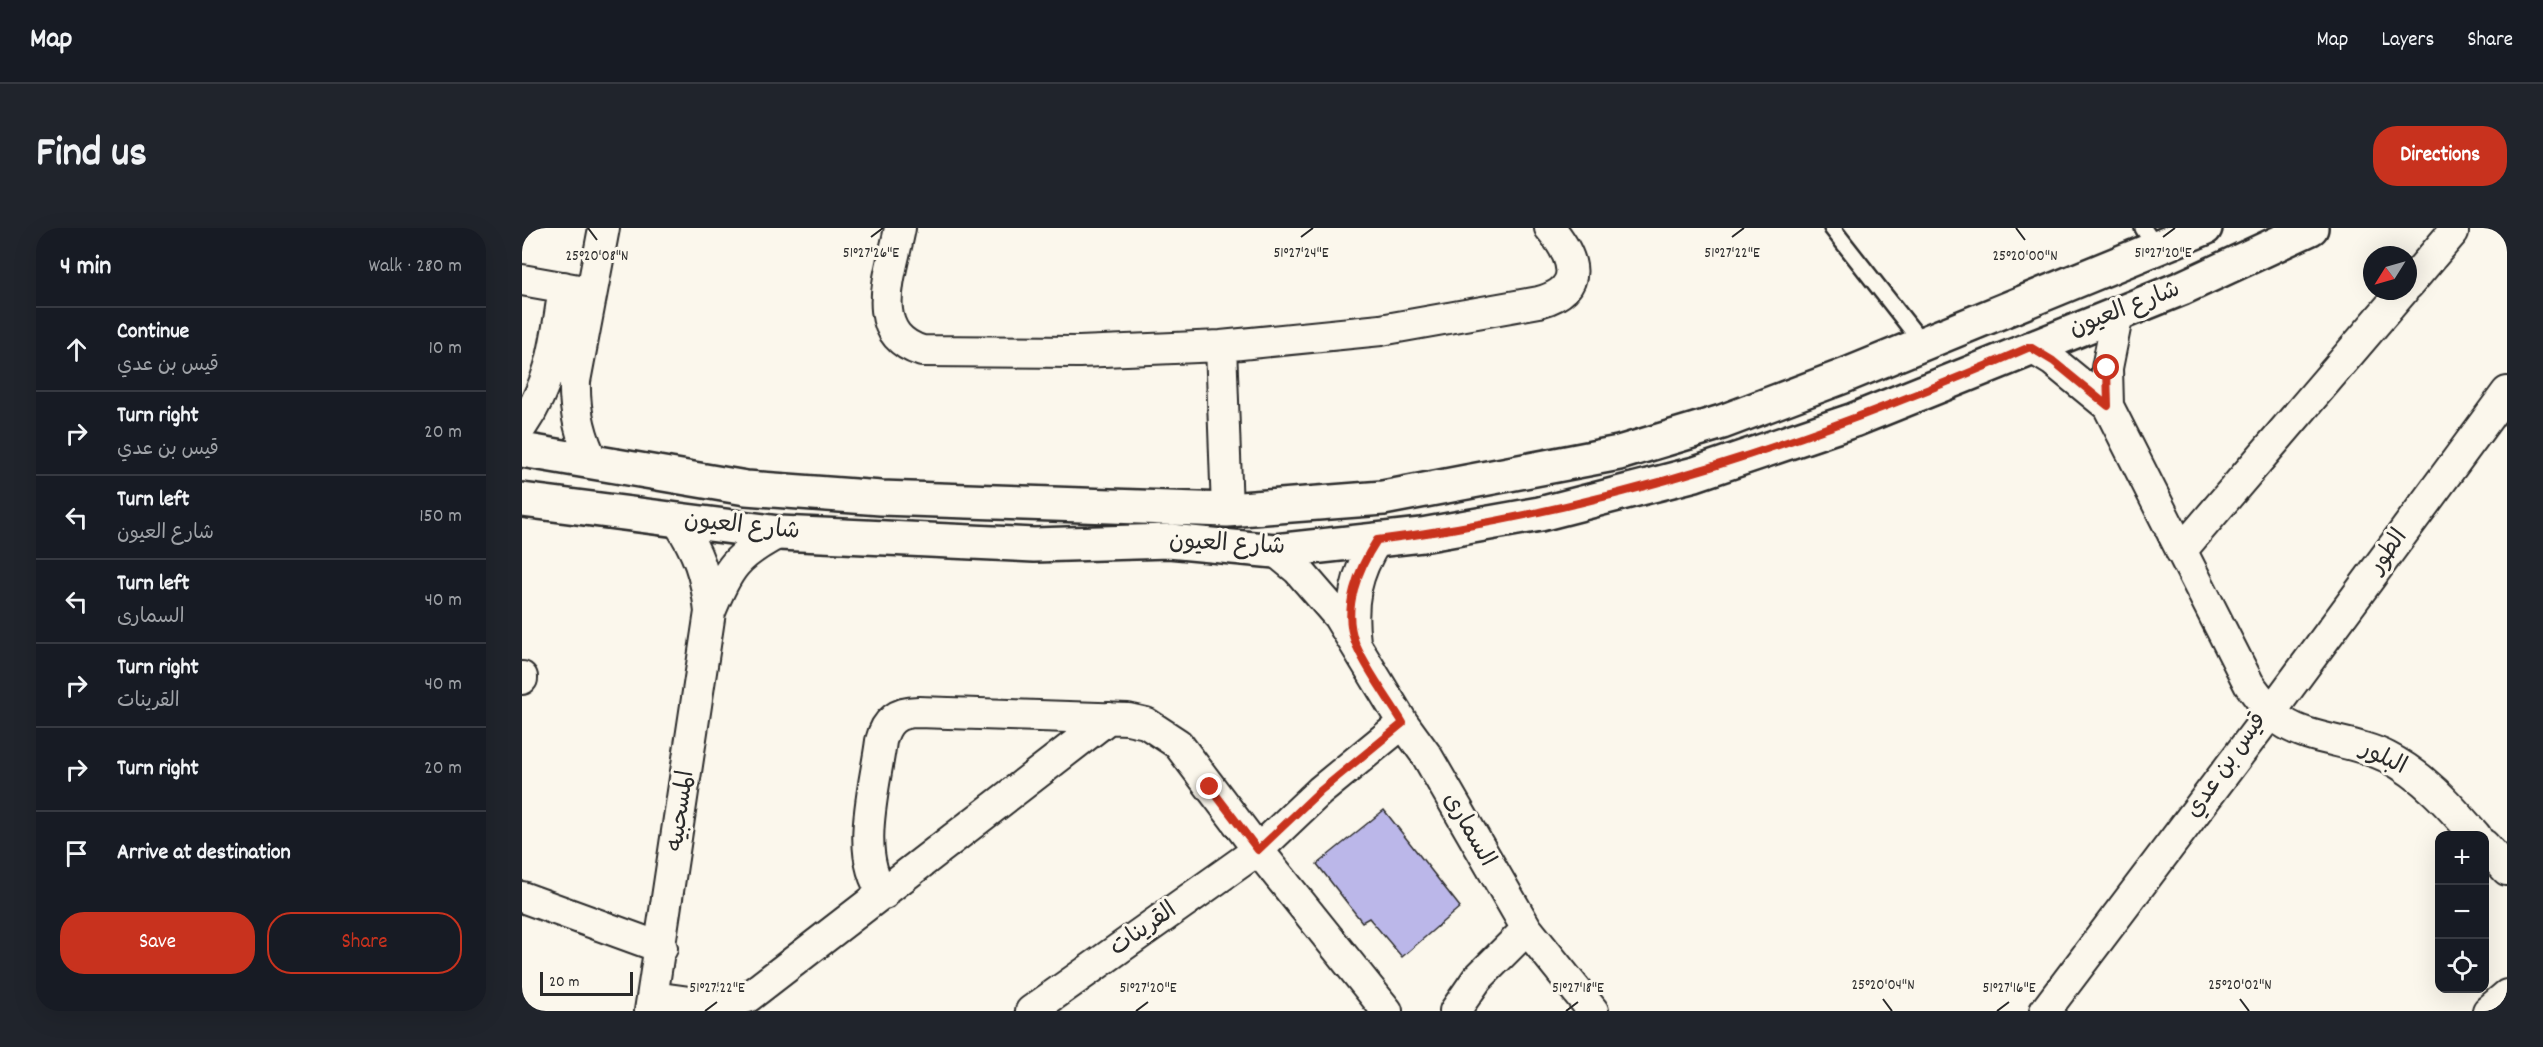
<!DOCTYPE html>
<html lang="en">
<head>
<meta charset="utf-8">
<style>
	body { margin:0; font-family:Dekko,"Playpen Sans Arabic",sans-serif; background:#20242c; color:#f1f3f6 }
	.controls { position:absolute; right:18px; bottom:18px; display:grid; overflow:hidden; border-radius:12px; box-shadow:0 6px 24px #0002 }
	.controls button { width:54px; height:54px; display:grid; place-items:center; padding:0; border:0; border-bottom:2px solid #363941; background:#171b24; color:#f1f3f6; font:30px sans-serif }
	.compass { position:absolute; left:1841px; top:18px; width:54px; height:54px; border-radius:50%; background:#171b24; box-shadow:0 6px 24px #0002; rotate:233deg }
	.scale { position:absolute; left:18px; bottom:15px; width:93px; box-sizing:border-box; padding-left:6px; border:3px solid #2b2b2b; border-top:0; font-size:16px; line-height:21px; white-space:nowrap; color:#2b2b2b; -webkit-text-stroke:4px #fbf7ec; paint-order:stroke }
	.stop { position:absolute; width:18px; height:18px; margin:-14px; border:4px solid #c8321e; border-radius:50%; background:#fff }
	.stop.end { background:#c8321e; border-color:#fff; box-shadow:0 2px 6px #0008 }
	.list { margin:0; padding:0; list-style:none }
	h2 { display:flex; justify-content:space-between; align-items:center; height:78px; margin:0; padding:0 24px; font-size:26px }
	h2 small { font-size:20px; font-weight:400; color:#9ea1a6 }
	.list li { display:grid; grid-template-columns:39px 1fr auto; gap:18px; align-items:center; box-sizing:border-box; height:84px; padding:0 24px; border-top:2px solid #363941 }
	.list b { display:block; font-size:22px; white-space:nowrap }
	.list p { margin:0; font-size:20px; white-space:nowrap; color:#9ea1a6 }
	.list em { font-size:20px; font-style:normal; color:#9ea1a6 }
	.actions { display:flex; gap:12px; padding:18px 24px }
	.actions a { flex:1; padding:14px 0; border:2px solid #c8321e; border-radius:24px; text-align:center; font-size:21px; color:#c8321e }
	.actions .main { background:#c8321e; color:#fff }
	.icon { flex:none; width:33px; height:33px; fill:none; stroke:currentColor; stroke-width:2; stroke-linecap:round; stroke-linejoin:round }
	.map { position:relative; flex:none; width:1985px; height:783px; overflow:hidden; border-radius:24px }
	header { display:flex; align-items:center; gap:36px; box-sizing:border-box; height:84px; padding:0 30px; background:#171b24; border-bottom:2px solid #363941 }
	header strong { font-size:28px }
	nav { display:flex; gap:33px; margin-inline-start:auto; font-size:21px }
	.intro { display:flex; align-items:center; justify-content:space-between; box-sizing:border-box; height:144px; padding:0 36px }
	h1 { margin:0; font-size:42px }
	.button { padding:15px 27px; border-radius:24px; background:#c8321e; color:#fff; font-size:21px; font-weight:700 }
	main { display:flex; gap:36px; padding:0 36px }
	aside { flex:1; background:#171b24; border-radius:24px; box-shadow:0 6px 24px #0002 }
	.map>svg:first-child { display:block }
	.building { fill:#bbb7e9; stroke:#2b2b2b; stroke-width:1.5 }
	.lines { fill:none; stroke-linecap:round; stroke-linejoin:round }
	.service-casing { stroke:#2b2b2b; stroke-width:20 }
	.minor-casing { stroke:#2b2b2b; stroke-width:34 }
	.tertiary-casing { stroke:#2b2b2b; stroke-width:38 }
	.service { stroke:#fbf7ec; stroke-width:15 }
	.minor { stroke:#fbf7ec; stroke-width:30 }
	.tertiary { stroke:#fbf7ec; stroke-width:33 }
	.route { stroke:#c8321e; stroke-width:8 }
	.ticks { fill:none; stroke:#2b2b2b; stroke-width:2 }
	.labels { text-anchor:middle; dominant-baseline:central; stroke-width:6; stroke-linejoin:round; paint-order:stroke }
	.street-label { font-size:24px; fill:#2b2b2b; stroke:#fbf7ec }
	.ticks-label { font-size:15px; text-anchor:middle; fill:#2b2b2b; stroke:#fbf7ec; stroke-width:6; stroke-linejoin:round; paint-order:stroke }
</style>
</head>
<body>
<header>
<strong>Map</strong>
<nav><a>Map</a><a>Layers</a><a>Share</a></nav>
</header>
<div class="intro"><h1>Find us</h1><a class="button">Directions</a></div>
<main>
<aside>
<h2>4 min<small>Walk · 280 m</small></h2>
<ul class="list">
<li><svg class="icon" aria-label="ahead" viewBox="0 0 24 24"><path d="M12 20V5M6 11l6-6 6 6"/></svg><div><b>Continue</b><p>قيس بن عدي</p></div><em>10 m</em></li>
<li><svg class="icon" aria-label="right" viewBox="0 0 24 24"><path d="M7 20v-9h11M14 6l5 5-5 5"/></svg><div><b>Turn right</b><p>قيس بن عدي</p></div><em>20 m</em></li>
<li><svg class="icon" aria-label="left" viewBox="0 0 24 24"><path d="M17 20v-9H6M10 6l-5 5 5 5"/></svg><div><b>Turn left</b><p>شارع العيون</p></div><em>150 m</em></li>
<li><svg class="icon" aria-label="left" viewBox="0 0 24 24"><path d="M17 20v-9H6M10 6l-5 5 5 5"/></svg><div><b>Turn left</b><p>السمارى</p></div><em>40 m</em></li>
<li><svg class="icon" aria-label="right" viewBox="0 0 24 24"><path d="M7 20v-9h11M14 6l5 5-5 5"/></svg><div><b>Turn right</b><p>القرينات</p></div><em>40 m</em></li>
<li><svg class="icon" aria-label="right" viewBox="0 0 24 24"><path d="M7 20v-9h11M14 6l5 5-5 5"/></svg><div><b>Turn right</b></div><em>20 m</em></li>
<li><svg class="icon" aria-label="arrive" viewBox="0 0 24 24"><path d="M6 21V4h12l-3 4 3 4H6"/></svg><div><b>Arrive at destination</b></div></li>
</ul>
<div class="actions"><a class="main">Save</a><a>Share</a></div>
</aside>
<div class="map">
<svg width="1985" height="783" viewBox="0 0 1985 783">
	<rect width="100%" height="100%" fill="#fbf7ec"/>
	<filter id="ink" filterUnits="userSpaceOnUse"><feTurbulence type="fractalNoise" baseFrequency=".0167" numOctaves="2"/><feDisplacementMap in="SourceGraphic" scale="12" xChannelSelector="R" yChannelSelector="G"/><feConvolveMatrix kernelMatrix="1 2 1 2 8 2 1 2 1" color-interpolation-filters="sRGB"/></filter>
	<g filter="url(#ink)">
		<path class="building" d="M862,582L938,679L880,729L847,690L840,694L795,636Z"/>
		<g class="lines">
			<g class="service-casing">
				<path id="service" d="M1310,0L1401,116
					M1621,0L1635,21"/>
			</g>
			<g class="minor-casing">
				<path id="minor" d="M378,0C370,44 343,105 400,123L557,124L699,118L859,102L1017,74C1065,61 1052,29 1028,0
					M0,52L62,63
					M1886,57L1931,4
					M1596,85L1585,140L1586,178L1727,456C1737,469 1747,484 1761,494C1787,512 1834,513 1865,529C1902,548 1927,577 1954,608
					M699,118L705,282
					M1508,119L1531,133L1586,178
					M0,198C31,153 34,112 42,59
					M71,234C58,208 52,183 53,153L82,0
					M155,292C176,324 184,346 188,384
					M753,323L776,342L816,388L881,495L905,528L1005,701L1071,783
					M1659,323L1881,63
					M833,414C828,375 833,346 855,312
					M0,449V451
					M1962,617L1985,642
					M362,666C332,627 353,560 359,513C364,493 374,484 396,484L606,491L624,495L656,516L736,622L865,783
					M0,669L140,720
					M131,769L197,778L226,769L587,490
					M128,783L188,384C206,339 215,327 257,305
					M509,783L736,622L798,563L881,495
					M933,783L955,751L1005,701
					M1523,783L1749,484L1985,164
					M1966,783L1985,767"/>
			</g>
			<g class="tertiary-casing">
				<path id="tertiary" d="M0,222L224,260L359,270L705,282L861,270L1097,225L1200,194L1322,148L1683,0
					M0,272L257,305L512,317L647,313L753,323L900,307L1018,286L1173,246L1332,192L1660,60L1789,0"/>
			</g>
			<use href="#service" class="service"/>
			<use href="#minor" class="minor"/>
			<use href="#tertiary" class="tertiary"/>
		</g>
	</g>
	<g class="lines" filter="url(#ink)">
		<path class="route" d="M688,559L736,622L798,563L881,495C868,473 841,437 833,414C820,380 836,341 855,312C1085,283 1296,211 1508,119L1531,133L1586,178L1585,140"/>
	</g>
	<path class="ticks" d="M66,0L75,12M1494,0L1503,12M349,9L361,0M779,9L791,0M1210,9L1222,0M1641,9L1653,0M1361,771L1370,783M1718,771L1727,783M183,783L195,774M614,783L626,774M1044,783L1056,774M1475,783L1487,774"/>
	<g class="labels">
		<g class="street-label">
			<text transform="translate(1603 82) rotate(-21)">شارع العيون</text>
			<text transform="translate(220 299) rotate(6)">شارع العيون</text>
			<text transform="translate(705 317) rotate(3)">شارع العيون</text>
			<text transform="translate(1867 324) rotate(-54)">الطور</text>
			<text transform="translate(1861 531) rotate(26)">البلور</text>
			<text transform="translate(1705 538) rotate(-55)">قيس بن عدي</text>
			<text transform="translate(160 583) rotate(-82)">المسحبيه</text>
			<text transform="translate(946 602) rotate(60)">السمارى</text>
			<text transform="translate(622 702) rotate(-35)">القرينات</text>
		</g>
	</g>
	<g class="ticks-label">
		<text x="349" y="29">51°27'26"E</text>
		<text x="779" y="29">51°27'24"E</text>
		<text x="1210" y="29">51°27'22"E</text>
		<text x="1641" y="29">51°27'20"E</text>
		<text x="75" y="32">25°20'08"N</text>
		<text x="1503" y="32">25°20'00"N</text>
		<text x="1361" y="761">25°20'04"N</text>
		<text x="1718" y="761">25°20'02"N</text>
		<text x="195" y="764">51°27'22"E</text>
		<text x="626" y="764">51°27'20"E</text>
		<text x="1056" y="764">51°27'18"E</text>
		<text x="1487" y="764">51°27'16"E</text>
	</g>
</svg>
<div class="controls">
<button>+</button>
<button>−</button>
<button><svg class="icon" aria-label="locate" viewBox="0 0 24 24"><circle cx="12" cy="12" r="6"/><path d="M12 2v4M12 18v4M2 12h4M18 12h4"/></svg></button>
</div>
<svg class="compass" viewBox="-18 -18 36 36"><path d="M0-13l5 13h-10z" fill="#e53935"/><path d="M0 13l5-13h-10z" fill="#9ea1a6"/></svg>
<div class="scale">20 m</div>
<div class="stop" style="left:1585px;top:140px"></div>
<div class="stop end" style="left:688px;top:559px"></div>
</div>
</main>
</body>
</html>
